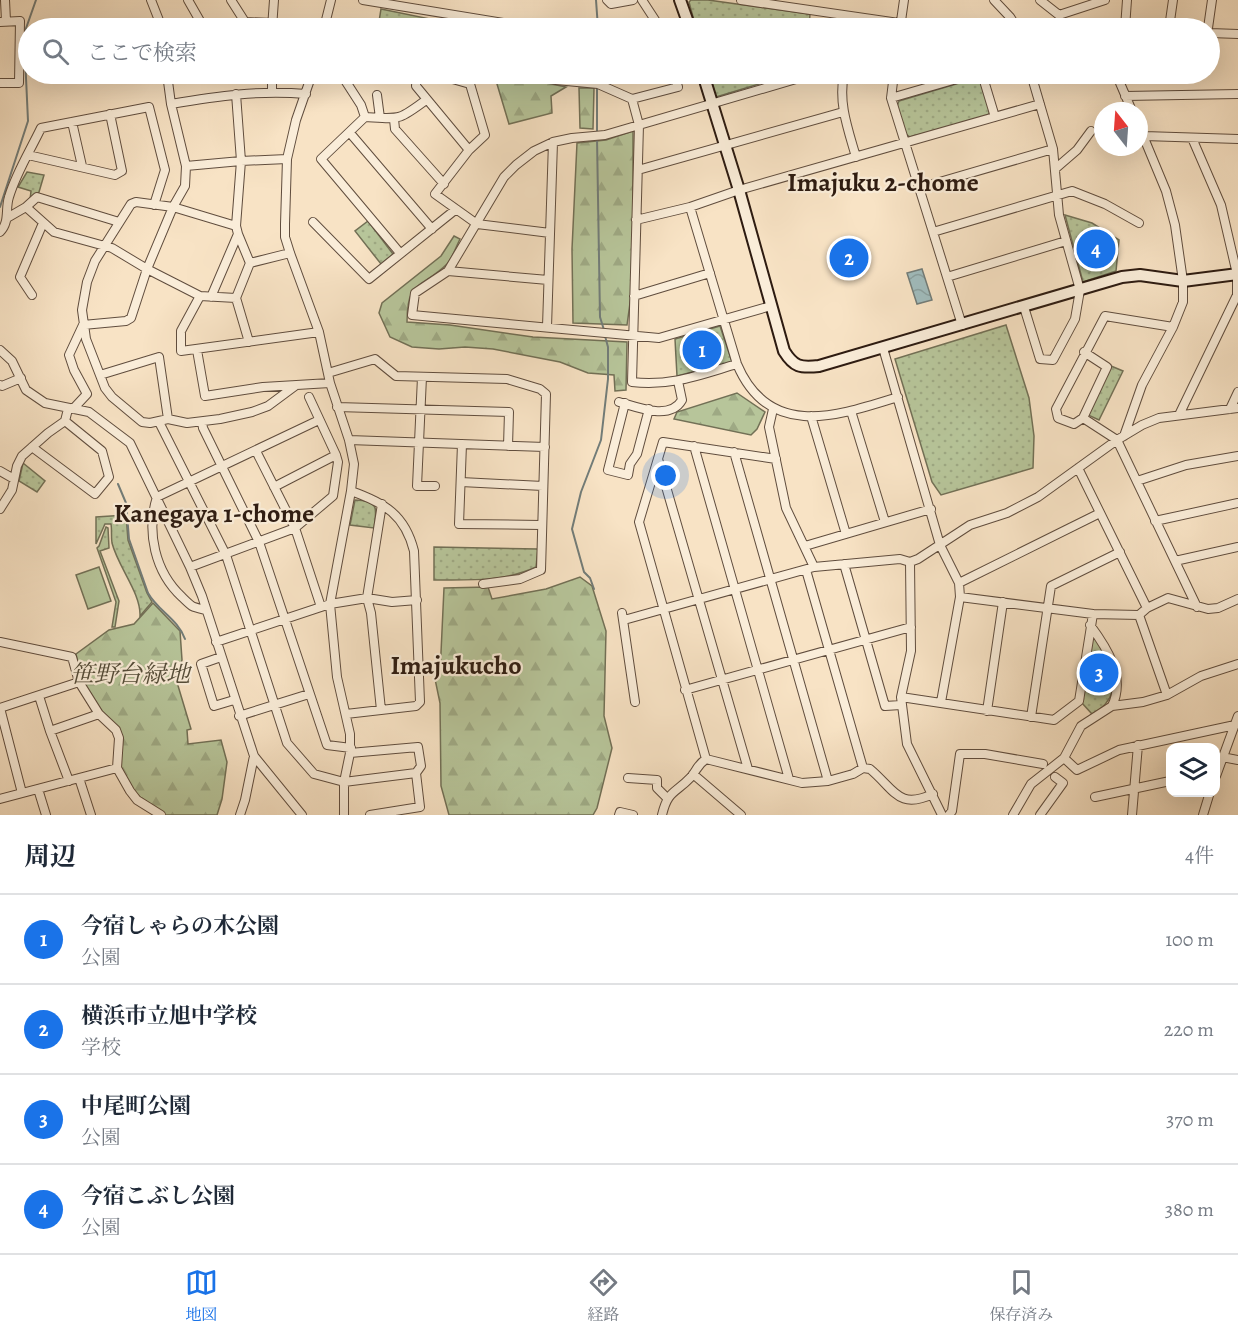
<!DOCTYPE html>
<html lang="ja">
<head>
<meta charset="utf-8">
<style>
	body { margin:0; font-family:Alegreya,"Noto Serif JP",serif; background:#f2f2f3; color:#1f2937 }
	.controls { position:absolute; right:18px; bottom:18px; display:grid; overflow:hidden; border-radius:12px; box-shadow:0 6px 24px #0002 }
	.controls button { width:54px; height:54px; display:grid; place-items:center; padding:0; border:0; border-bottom:2px solid #e0e1e3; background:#fff; color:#1f2937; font:30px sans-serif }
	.compass { position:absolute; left:1094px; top:102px; width:54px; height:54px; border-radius:50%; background:#fff; box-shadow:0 6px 24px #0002; rotate:343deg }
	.you { position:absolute; left:666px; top:476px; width:21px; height:21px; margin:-15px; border:4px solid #fff; border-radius:50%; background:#1a73e8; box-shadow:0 0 0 9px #1a73e833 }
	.badge { display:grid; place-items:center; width:39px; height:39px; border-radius:50%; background:#1a73e8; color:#fff; font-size:20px; font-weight:700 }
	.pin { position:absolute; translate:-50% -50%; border:3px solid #fff; box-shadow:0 2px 6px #0006 }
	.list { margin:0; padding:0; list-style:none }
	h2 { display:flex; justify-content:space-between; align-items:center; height:78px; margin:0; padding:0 24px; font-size:26px }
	h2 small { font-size:20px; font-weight:400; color:#747a83 }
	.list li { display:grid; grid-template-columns:39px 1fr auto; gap:18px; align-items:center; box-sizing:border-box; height:90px; padding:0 24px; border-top:2px solid #e0e1e3 }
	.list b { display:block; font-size:22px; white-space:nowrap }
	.list p { margin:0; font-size:20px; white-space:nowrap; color:#747a83 }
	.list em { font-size:20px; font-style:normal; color:#747a83 }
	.icon { flex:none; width:33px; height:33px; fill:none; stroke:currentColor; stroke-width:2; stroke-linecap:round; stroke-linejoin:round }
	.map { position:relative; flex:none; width:1238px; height:815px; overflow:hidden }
	.search { position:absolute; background:#fff; box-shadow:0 6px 24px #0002; left:18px; right:18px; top:18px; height:66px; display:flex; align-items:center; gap:15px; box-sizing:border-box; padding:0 21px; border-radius:33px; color:#747a83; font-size:22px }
	.sheet { height:438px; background:#fff }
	nav { display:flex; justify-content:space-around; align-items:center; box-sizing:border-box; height:84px; border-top:2px solid #e0e1e3; background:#fff; font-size:16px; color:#747a83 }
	nav a { display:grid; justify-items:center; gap:3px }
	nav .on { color:#1a73e8 }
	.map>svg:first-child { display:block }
	.green { fill:url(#green-dots); stroke:#727056; stroke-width:1.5 }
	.forest { fill:url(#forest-firs); stroke:#727056; stroke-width:1.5 }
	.pitch { fill:#b7c59a; stroke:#727056; stroke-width:1.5 }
	.water { fill:url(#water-waves); stroke:#727c78; stroke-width:1.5 }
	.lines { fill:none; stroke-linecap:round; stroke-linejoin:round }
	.stream { stroke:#727c78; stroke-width:2 }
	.street-casing { stroke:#604d3e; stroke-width:10 }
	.secondary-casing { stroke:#2d1b11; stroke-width:14 }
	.street { stroke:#faedd9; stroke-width:8 }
	.secondary { stroke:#faedd9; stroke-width:10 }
	.labels { text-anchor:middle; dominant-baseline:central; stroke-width:4.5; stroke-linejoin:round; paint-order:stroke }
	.park-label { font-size:24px; font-style:italic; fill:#564e3a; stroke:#faedd9 }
	.neighbourhood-label { font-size:26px; font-weight:bold; fill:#2d1b11; stroke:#faedd9 }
</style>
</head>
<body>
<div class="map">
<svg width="1238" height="815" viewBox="0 0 1238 815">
	<defs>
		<pattern id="green-dots" width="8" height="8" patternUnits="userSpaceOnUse" patternTransform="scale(1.5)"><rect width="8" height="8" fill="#b7c59a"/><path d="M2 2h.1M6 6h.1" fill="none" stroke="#9ea984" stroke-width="1.8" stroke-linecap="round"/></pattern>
		<pattern id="forest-firs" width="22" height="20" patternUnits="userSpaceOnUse" patternTransform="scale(1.5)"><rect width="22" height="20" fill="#b7c59a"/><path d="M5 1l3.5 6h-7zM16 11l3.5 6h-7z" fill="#9ea984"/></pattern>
		<pattern id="water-waves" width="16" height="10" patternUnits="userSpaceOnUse" patternTransform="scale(1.5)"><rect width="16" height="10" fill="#a0bcbd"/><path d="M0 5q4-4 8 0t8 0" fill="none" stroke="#8aa1a1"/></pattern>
	</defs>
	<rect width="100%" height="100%" fill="#f8e3c5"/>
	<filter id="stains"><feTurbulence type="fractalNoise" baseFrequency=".00333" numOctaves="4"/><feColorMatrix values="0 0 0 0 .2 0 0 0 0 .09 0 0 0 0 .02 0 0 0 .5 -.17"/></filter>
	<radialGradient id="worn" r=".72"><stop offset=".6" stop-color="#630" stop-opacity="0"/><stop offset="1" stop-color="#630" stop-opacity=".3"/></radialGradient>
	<path class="green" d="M691,0H708L810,14L809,28H696L689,2Z
		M381,9L435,20L433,28H378Z
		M709,74H792L716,97Z
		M976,78L981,81L990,111L988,116L910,137L906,134L897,106L899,101Z
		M27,172L44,175L39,192L30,200L31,191L18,187Z
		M1065,215L1092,223L1119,240L1116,271L1083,282Z
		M368,221L393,254L381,264L355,231Z
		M1006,325L1029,398L1034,436L1033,468L941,495L932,482L895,359Z
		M720,326L732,362L677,376L675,339Z
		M1111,366L1123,371L1099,420L1088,415Z
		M23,463L45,481L37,492L19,481Z
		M355,500C379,501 377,508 374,528L350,525Z
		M126,515L128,540L147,593L152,602L140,616C141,593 118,567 112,543C111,537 112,530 111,524H105L96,544V517Z
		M106,527L108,528L109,548L100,551L119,601L115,627H112L116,602L97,548L99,546Z
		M434,547L538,549L536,567C504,582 469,580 434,580Z
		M1093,635C1097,643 1104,650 1108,658C1120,680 1114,703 1092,714L1082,703Z"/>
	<path class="forest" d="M494,74H505L566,87L551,96L552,113L509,124Z
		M579,88H594L593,129L580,128Z
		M633,131V281L627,325L573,323L572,249L577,143L606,140Z
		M454,236L460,239C456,247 453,257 447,264C422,289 407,278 407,322L450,325L533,337L627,342L626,390L615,391L614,375L588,373L560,362L493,349L465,347L439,349L412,347L390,337L379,313L382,303L441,256Z
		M737,393L765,412L757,429L751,435L674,419L677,412Z
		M580,577L592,586L606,631L604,716L612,748L597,808L593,815H449L441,786L440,703L435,679L440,674L444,588L488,587L492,599L546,589Z
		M153,603L180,631L182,660L176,679L191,729L187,730L188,744L221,740L227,762L222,799L217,815H164L131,790L121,768V739L97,707L82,683L76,654L109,630L134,624Z"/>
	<path class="pitch" d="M99,567L111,601L88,609L76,575Z"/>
	<path class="water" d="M922,269L932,300L917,304L907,273Z"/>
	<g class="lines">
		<path class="stream" d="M596,0L598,28
			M598,82V74
			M597,133V87
			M597,138L600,317L604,330
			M0,207L28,121L24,34L36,0
			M118,484L126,503L129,539L148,593C158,611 178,619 185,639
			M594,589L590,578L584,572L572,529L581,492L601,440L608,379V347L605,336"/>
		<g class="street-casing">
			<path id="street" d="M5,0L6,21
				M151,0L162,28
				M188,0L204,28
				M231,0L245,22L325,25L327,28
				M363,0L534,28
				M607,0L611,4L633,0
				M642,0L655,20L659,28
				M741,0L933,28
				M994,0L1010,17L1017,28
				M1040,0L1059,15L1105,0
				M0,22L20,21L19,83H0
				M272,28L274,0
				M324,28L331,0
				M454,28L457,16
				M851,28L853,17
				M900,28L904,0
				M1125,28L1127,0
				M1169,28L1173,0
				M1208,28L1212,0
				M1210,33L1238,34
				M312,74L296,120L287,159L285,224V237L290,253L319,332L330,383L349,440L354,464L351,491L330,604L337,677L350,734V753L344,782V815
				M341,74L361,105L365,117
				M417,74L416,86L469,150
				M435,74L470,84
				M473,74L470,84L485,135L469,150L435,194L477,224L550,233
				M533,74L556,80L598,84L632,99L639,125L632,382C670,387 702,374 737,364
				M844,74C838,103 848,129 856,157
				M894,74L891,98L962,325
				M982,74L995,117
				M1119,74L1120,83L1132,111
				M272,91V74
				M377,95L380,118
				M1125,96L1238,94
				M891,98L974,74
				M632,99L678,87L674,74
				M171,104C218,96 259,90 306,94
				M394,119L395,129L444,184
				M72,122L82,166
				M350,133L432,229
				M1144,136L1238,139
				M28,155L115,175L122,171L110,114
				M186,166L241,161L287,159
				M1055,169L1077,150L1091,131
				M638,170L843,112
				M919,188L1053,149
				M26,207L54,232L112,248L147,269L200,296L236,298
				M690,207L737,364C769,440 837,416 898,397
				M7,218L26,207L37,197L119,222
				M636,220L690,207L739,190L1040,104
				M313,222L369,279L455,210
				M236,226L173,207L136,202L131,204L95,261L87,282L82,310L86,339L105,388L112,397L142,422L150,423L168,419L187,423L220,419L252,412L268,406L295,386
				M0,232C10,222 5,209 9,197C16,173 30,151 41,128L149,107L165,170L154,205
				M933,232L1072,191L1105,204L1139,223
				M238,234L250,263
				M400,253L321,159L365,117C400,119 398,121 426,100
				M448,271L548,280
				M947,277L1066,241
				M32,295L20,277L43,223
				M200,296L181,331V351L319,332
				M634,296L710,273
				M211,297L238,234L236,226L241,161L236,94
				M771,306L659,338L412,315L415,293L448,271L504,177L516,165L534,151L553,142L572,138L605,135L813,74
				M1024,307L1040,359L1053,360L1075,319L1080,290L1059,215L1053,149L1031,74
				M83,325L126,321L131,318L147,269L173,207L185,186L186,166L171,104L167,74
				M547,327L553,142
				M249,342L236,298L250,263L290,253
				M883,348L940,545L959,583L960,597L941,702
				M0,350L12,361L26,390L45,403L89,412L130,443L190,567L202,596L254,756L302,815
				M197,350L205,396L263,387L330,383
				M1084,352L1107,367L1083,418L1074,424L1058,418L1056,409L1105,316L1173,327
				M328,373L375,359L396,376L507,379L540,389L546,394L541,570L520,579L483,584
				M100,375L159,357L168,419
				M422,377L417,486H435
				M0,385L2,386L21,378
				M619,402C637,407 670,421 682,400L678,381
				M625,403L608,470L628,475L630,464L637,454L649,409
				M337,407L509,412L508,446
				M73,409L87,394L74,370L69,355L83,325
				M773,409L769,427L786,508L814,567
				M1230,409L1238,392
				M851,411L885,522
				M1179,415L1237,295V274L1221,205L1192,138
				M811,416L846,534
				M1083,418L1117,440L1197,607
				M159,422L226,555L287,743L314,774L344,782L416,773
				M202,422L203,428L259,542L327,745L351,748
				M1124,436L1142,385L1173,327L1183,302V281L1175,225L1166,191L1139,126
				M349,440L545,447
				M462,444L459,524L541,525
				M694,446L789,779
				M32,447L95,494L109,477L102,451L65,421
				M256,451L295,528L321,607
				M734,452L828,781
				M658,459L748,769
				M1078,468L1147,608
				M0,471L14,479
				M1137,481L1186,465L1238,456
				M461,482L543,486
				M274,487L336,455L309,397
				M0,509L12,490L17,466L22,456L48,433L65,421L68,409
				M1155,521L1238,503
				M805,546L931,509
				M1175,561L1238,547
				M910,562L911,651L901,697L907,744L942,815
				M844,564L885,706L901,705
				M190,567L295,528L333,496L338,462L336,455
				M806,570L863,768
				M959,583L1100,513
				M960,597L1093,614L1139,615L1147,608L1168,598L1208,609L1218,608L1238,599
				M206,610C202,609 196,608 192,606C189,604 185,600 182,597C155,572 146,532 157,497L319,420
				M622,613L635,702
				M1139,615L1167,695
				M624,620L814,567L900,559L910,562L918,559L970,525L1007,513L1038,497L1117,440L1142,425L1159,418L1238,408
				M1090,625C1107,648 1126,677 1112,706
				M0,642L72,657L79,682L99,714L116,730L119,738L117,768L130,791L137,800L161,815
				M216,642L330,604L367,598L392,602L417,600
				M221,657L201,664L214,706L234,700
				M685,690L911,627
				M39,696L50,731L69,781
				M901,697L1054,720L1079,701L1093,614
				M0,708L22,793
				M0,708L79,682
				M381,710L371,613L367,598L382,504
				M987,711L1003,602
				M346,714L416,706L420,702L414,551C405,515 385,503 351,491
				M239,716L309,694
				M1031,717L1051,586L1120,552
				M50,731L99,714
				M350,753L418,747L421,766L416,773L420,807L370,815
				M1222,757L1238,760
				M1064,758L1077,770L1119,750L1235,725
				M706,759L639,522L663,442L776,459
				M693,774L741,815
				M1216,776L1238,716
				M79,778L91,815
				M628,778L657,780V788L667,798
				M38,789L46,815
				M1095,797L1170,781
				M0,799L117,768
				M240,815L245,800L254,756
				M619,815L620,812L633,815
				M662,815C668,790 675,794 691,777C697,770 697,765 706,759L802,783L828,781L853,774L863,768L870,769C895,790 898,810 933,794
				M949,815L952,811L960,754H985L1043,764
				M1013,815L1031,784L1064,758L1081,726L1112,706L1143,702L1167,695L1201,676L1238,664
				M1040,815L1063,783L1055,777
				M1132,815L1138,745
				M1203,815L1210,792"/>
		</g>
		<g class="secondary-casing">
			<path id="secondary" d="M680,0L690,28
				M703,74L739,190L784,351C794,367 800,368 819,366L1122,277L1140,275L1183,281L1238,274"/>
		</g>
		<use href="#street" class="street"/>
		<use href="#secondary" class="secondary"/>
	</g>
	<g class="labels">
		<g class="park-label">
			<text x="130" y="674">笹野台緑地</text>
		</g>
		<g class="neighbourhood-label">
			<text x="883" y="182">Imajuku 2-chome</text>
			<text x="214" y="513">Kanegaya 1-chome</text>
			<text x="456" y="665">Imajukucho</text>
		</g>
	</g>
	<rect width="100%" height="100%" filter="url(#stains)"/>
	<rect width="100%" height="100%" fill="url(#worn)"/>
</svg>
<div class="controls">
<button><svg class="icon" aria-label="layers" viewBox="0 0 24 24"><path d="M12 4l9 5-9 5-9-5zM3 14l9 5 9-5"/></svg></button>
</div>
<svg class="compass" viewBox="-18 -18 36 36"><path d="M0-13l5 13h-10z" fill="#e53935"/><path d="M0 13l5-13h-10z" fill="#747a83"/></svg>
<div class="you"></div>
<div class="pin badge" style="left:702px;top:350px">1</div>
<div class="pin badge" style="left:849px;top:258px">2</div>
<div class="pin badge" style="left:1099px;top:673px">3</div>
<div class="pin badge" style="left:1096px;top:249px">4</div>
<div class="search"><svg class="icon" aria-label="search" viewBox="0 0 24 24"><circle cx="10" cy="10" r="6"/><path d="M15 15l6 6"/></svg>ここで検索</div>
</div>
<section class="sheet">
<h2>周辺<small>4件</small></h2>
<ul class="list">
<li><span class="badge">1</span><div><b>今宿しゃらの木公園</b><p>公園</p></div><em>100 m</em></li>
<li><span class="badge">2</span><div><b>横浜市立旭中学校</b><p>学校</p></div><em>220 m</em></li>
<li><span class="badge">3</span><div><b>中尾町公園</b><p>公園</p></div><em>370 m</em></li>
<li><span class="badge">4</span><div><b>今宿こぶし公園</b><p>公園</p></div><em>380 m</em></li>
</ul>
</section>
<nav>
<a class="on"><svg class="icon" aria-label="map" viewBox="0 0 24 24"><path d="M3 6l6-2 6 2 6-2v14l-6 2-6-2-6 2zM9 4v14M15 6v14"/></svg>地図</a>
<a><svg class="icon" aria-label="directions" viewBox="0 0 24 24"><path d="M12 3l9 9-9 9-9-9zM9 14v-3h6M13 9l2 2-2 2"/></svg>経路</a>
<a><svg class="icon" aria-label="saved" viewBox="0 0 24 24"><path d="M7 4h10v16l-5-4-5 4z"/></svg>保存済み</a>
</nav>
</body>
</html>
